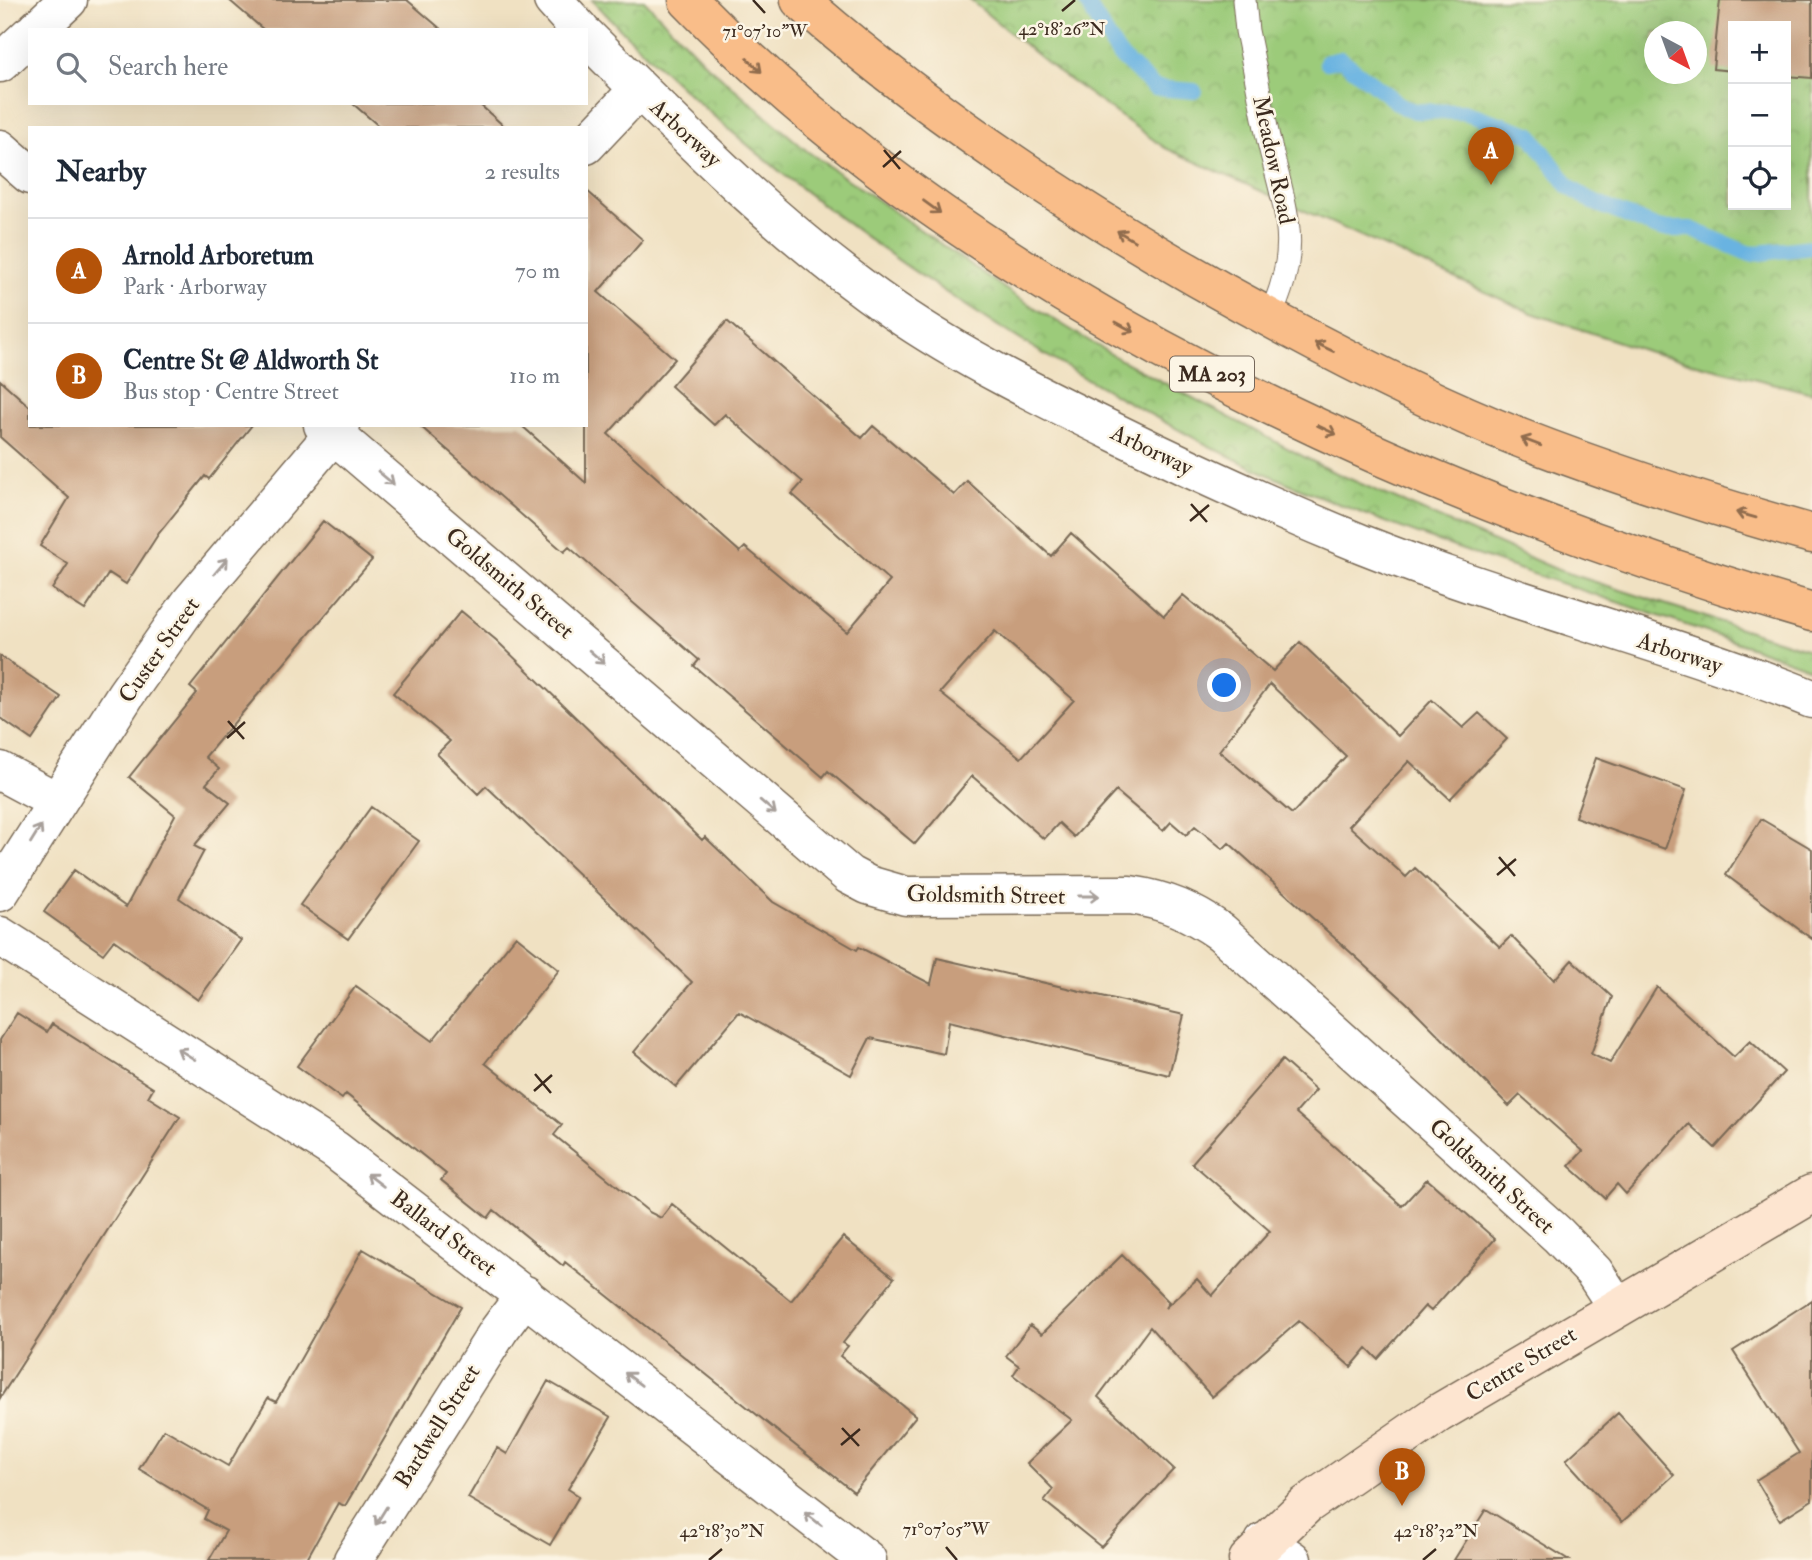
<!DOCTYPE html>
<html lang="en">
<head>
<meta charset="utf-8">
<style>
	body { margin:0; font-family:"IM FELL Double Pica",serif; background:#f2f2f3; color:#1f2937 }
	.controls { position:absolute; right:21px; top:21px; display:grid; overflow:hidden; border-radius:0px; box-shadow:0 7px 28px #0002 }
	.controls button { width:63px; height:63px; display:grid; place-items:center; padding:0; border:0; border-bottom:2px solid #e0e1e3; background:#fff; color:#1f2937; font:35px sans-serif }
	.compass { position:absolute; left:1644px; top:21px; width:63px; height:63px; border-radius:50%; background:#fff; box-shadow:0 7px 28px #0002; rotate:139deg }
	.you { position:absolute; left:1225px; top:686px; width:24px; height:24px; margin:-18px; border:5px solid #fff; border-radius:50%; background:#1a73e8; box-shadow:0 0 0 10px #1a73e833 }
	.badge { display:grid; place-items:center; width:46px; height:46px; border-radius:50%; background:#b45309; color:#fff; font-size:23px; font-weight:700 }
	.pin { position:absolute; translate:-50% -58px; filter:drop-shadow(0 2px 4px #0008) }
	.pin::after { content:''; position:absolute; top:37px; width:24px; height:21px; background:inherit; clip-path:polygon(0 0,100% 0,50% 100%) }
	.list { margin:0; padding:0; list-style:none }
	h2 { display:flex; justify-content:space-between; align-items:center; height:91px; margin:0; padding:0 28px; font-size:30px }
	h2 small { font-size:23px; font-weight:400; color:#747a83 }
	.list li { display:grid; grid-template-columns:46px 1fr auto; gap:21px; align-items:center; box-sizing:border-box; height:105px; padding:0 28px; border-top:2px solid #e0e1e3 }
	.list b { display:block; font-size:26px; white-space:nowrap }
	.list p { margin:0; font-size:23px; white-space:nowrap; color:#747a83 }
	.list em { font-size:23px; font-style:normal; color:#747a83 }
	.icon { flex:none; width:38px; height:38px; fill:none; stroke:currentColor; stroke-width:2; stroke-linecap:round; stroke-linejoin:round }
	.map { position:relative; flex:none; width:1812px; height:1560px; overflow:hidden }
	.search { position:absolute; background:#fff; box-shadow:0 7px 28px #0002; left:28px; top:28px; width:560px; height:77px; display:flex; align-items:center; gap:18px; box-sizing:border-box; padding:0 24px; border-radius:0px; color:#747a83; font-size:26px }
	.panel { position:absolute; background:#fff; box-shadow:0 7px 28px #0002; left:28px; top:126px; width:560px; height:301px; border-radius:0px }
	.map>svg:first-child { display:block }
	.park { fill:url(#park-crowns); stroke:#6c7a4c; stroke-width:2; fill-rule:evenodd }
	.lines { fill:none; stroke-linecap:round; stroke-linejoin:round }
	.stream { stroke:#69b3e1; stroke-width:16 }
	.building { fill:#c89e7d; fill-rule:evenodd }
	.lane-casing { stroke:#7a6a57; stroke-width:25 }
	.street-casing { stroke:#7a6a57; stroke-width:41 }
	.secondary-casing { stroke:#7a6a57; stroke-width:41 }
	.highway-casing { stroke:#7a6a57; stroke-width:41 }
	.lane { stroke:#fff; stroke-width:23 }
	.street { stroke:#fff; stroke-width:38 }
	.secondary { stroke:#fde5d0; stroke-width:38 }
	.highway { stroke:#f9bd89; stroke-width:38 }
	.oneway { stroke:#906c4e }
	.oneway2 { stroke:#a79f9a }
	.ticks { fill:none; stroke:#3b2a1e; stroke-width:2.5 }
	.labels { text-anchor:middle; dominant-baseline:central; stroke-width:5; stroke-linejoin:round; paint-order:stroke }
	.shield { fill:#fcf5e5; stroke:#75675a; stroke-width:2 }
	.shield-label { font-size:21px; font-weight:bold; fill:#3b2a1e }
	.street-label { font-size:23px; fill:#3b2a1e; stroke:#fcf5e5 }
	.ticks-label { font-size:18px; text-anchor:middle; fill:#3b2a1e; stroke:#fcf5e5; stroke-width:5; stroke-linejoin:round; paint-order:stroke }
</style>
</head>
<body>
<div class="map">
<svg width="1812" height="1560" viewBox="0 0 1812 1560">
	<defs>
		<pattern id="park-crowns" width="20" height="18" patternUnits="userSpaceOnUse" patternTransform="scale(1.75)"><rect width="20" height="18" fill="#9ccb7a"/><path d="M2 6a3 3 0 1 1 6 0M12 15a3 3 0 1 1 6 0" fill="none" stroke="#87ae69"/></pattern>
	</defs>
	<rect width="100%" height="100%" fill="#fcf5e5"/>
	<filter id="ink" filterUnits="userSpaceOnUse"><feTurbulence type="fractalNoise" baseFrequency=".0143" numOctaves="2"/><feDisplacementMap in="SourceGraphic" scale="14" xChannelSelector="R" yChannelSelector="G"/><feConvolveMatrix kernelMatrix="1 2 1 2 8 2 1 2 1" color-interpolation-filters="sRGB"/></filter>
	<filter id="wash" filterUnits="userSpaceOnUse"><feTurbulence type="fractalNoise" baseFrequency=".00686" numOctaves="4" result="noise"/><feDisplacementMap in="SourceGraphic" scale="28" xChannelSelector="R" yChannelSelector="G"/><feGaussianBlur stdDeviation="1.57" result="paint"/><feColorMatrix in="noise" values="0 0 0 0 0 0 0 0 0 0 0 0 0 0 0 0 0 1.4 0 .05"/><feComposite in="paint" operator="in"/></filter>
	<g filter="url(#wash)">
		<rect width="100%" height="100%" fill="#f0e1c2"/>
		<path class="park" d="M592,0H644L707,65L807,151L1014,295L1119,359L1327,469L1558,570L1812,651V669C1637,605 1457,555 1285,482C1231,459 1179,430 1128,402C932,295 747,161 592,0Z
			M970,0H1812V393L1649,352L1532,313L1165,148L1057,71ZM1733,26H1786V205H1733ZM1654,32H1696V74H1654Z"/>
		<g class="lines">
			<path class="stream" d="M1085,0L1119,55L1155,88L1194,91
				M1327,62L1341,59L1403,107L1415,111L1464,112L1530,134L1569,187L1593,202L1660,229H1691L1750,254L1812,247"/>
		</g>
		<g id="blocks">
			<path class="building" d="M229,0H407L442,30H264Z
				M1720,0H1812V78L1786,76V26H1733V71L1713,69Z
				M352,103H478L506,128H381Z
				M586,190L643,240L598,292L675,359L608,434L740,552L745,547L847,632L890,581L792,494L803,482L725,414L714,425L671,386L727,321L862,438L873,426L954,495L967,481L1051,556L1071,533L1164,616L1183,595L1273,671L1300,642L1398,736L1432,700L1463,728L1479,713L1507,739L1450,799L1409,761L1349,826L1406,877L1415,868L1500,947L1511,936L1554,980L1572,960L1612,997L1591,1054L1610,1063L1657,987L1734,1057L1750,1041L1784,1072L1715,1148L1689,1124L1626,1194L1617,1184L1605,1198L1569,1166L1583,1151L1520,1095L1509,1106L1407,1003L1229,843L1223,849L1195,826L1186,835L1171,822L1163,831L1116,791L1074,837L1059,823L1044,839L972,776L915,844L828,771L823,777L694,666L699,660L569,547L564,552L419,425H521L586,483ZM995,631L1074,700L1021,758L940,693ZM1270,684L1346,756L1292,814L1219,751Z
				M0,380L30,407V425H252L209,479L205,476L159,533L126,584L109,573L85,610L52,589L68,564L40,546L69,498L0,437Z
				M323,521L372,560L205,757L219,769L206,784L230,803L194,846L204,851L179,898L241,940L198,1000L114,940L103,954L44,912L74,870L126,907L175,815L129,777L197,693L190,687Z
				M461,611L496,640L702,840L705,837L773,902L857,950L859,947L931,984L937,958L1184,1015L1169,1075L949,1021L944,1054L870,1038L851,1075L739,1012L676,1087L634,1052L692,982L486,786L478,794L437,754L450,741L393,693Z
				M0,656L61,697L32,740L0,718Z
				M1596,758L1686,790L1665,849L1575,817Z
				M371,807L419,841L348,939L300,905Z
				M1761,819L1812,849V939L1726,875Z
				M516,936L559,970L485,1063L562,1125L554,1135L649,1212L661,1218L672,1204L791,1301L843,1237L894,1278L843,1343L848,1346L840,1356L916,1416L854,1492L565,1262L563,1266L494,1210L488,1218L441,1180L446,1174L346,1094L342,1099L297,1066L356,986L432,1041Z
				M17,1013L47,1032L52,1024L153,1088L148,1097L180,1117L0,1398V1040Z
				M1282,1060L1316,1090L1296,1113L1402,1206L1427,1179L1495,1239L1431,1311L1425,1306L1378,1359L1367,1348L1351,1367L1299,1321L1212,1397L1150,1327L1098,1397L1174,1469L1101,1547L1044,1501L1053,1489L1027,1463L1072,1420L1013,1375L1019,1366L1006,1356L1030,1325L1042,1334L1122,1255L1169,1302L1165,1308L1197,1279L1212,1296L1270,1231L1192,1163Z
				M363,1249L461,1307L345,1506L338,1503L306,1560H209L226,1531L204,1519L208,1510L139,1469L164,1429L228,1466L268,1398L276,1402Z
				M1812,1300V1500L1780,1520L1756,1480L1799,1453L1733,1351Z
				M548,1381L611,1417L568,1489L579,1496L550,1545L468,1498L497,1448L507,1454Z
				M1618,1413L1674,1475L1622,1522L1566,1460Z
				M1486,1509L1569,1560H1454Z"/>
		</g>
	</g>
	<g filter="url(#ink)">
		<use href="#blocks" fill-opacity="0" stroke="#7a6a57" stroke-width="2"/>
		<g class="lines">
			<g class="lane-casing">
				<path id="lane" d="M1244,0L1247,31C1255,68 1261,105 1269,142C1286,213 1303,247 1269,318"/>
			</g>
			<g class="street-casing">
				<path id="street" d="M553,0L580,30
					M36,30L68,0
					M586,36C682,132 781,233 893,310C963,358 1040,396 1116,433C1197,473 1279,510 1362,544C1510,603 1665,640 1812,699
					M0,63L30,35
					M586,145L639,89
					M0,149L30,175
					M323,425L849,875L868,885L906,896L1130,895C1166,900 1192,912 1221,932L1558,1235L1594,1272L1617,1307
					M0,771L56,801
					M0,892L126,694L191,602L341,425
					M0,936L335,1150L867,1560
					M1264,1542L1292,1560
					M353,1560L499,1330L525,1295"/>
			</g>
			<g class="secondary-casing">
				<path id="secondary" d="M1248,1560L1306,1505L1439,1413L1812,1194"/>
			</g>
			<g class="highway-casing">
				<path id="highway" d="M688,0C978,300 1416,496 1812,612
					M800,0C947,129 1112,234 1285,326C1361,367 1439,406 1520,438C1615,475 1713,506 1812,534"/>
			</g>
			<use href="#lane" class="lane"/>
			<use href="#street" class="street"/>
			<use href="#secondary" class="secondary"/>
			<use href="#highway" class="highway"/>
		</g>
		<defs><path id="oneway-shaft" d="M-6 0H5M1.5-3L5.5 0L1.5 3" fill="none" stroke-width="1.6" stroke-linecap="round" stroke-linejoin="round" transform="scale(1.75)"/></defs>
		<g class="oneway">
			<use href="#oneway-shaft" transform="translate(754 65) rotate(43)"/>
			<use href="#oneway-shaft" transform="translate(932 207) rotate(36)"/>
			<use href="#oneway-shaft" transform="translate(1126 236) rotate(-149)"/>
			<use href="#oneway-shaft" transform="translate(1125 327) rotate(29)"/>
			<use href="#oneway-shaft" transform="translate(1324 347) rotate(-154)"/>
			<use href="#oneway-shaft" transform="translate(1327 430) rotate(25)"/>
			<use href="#oneway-shaft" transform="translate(1531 442) rotate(-159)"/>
			<use href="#oneway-shaft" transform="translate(1746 515) rotate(-164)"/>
		</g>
		<g class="oneway2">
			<use href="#oneway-shaft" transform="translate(386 478) rotate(40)"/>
			<use href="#oneway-shaft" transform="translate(221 566) rotate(-50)"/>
			<use href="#oneway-shaft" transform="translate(597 657) rotate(41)"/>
			<use href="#oneway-shaft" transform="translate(768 807) rotate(41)"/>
			<use href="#oneway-shaft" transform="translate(36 834) rotate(-58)"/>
			<use href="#oneway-shaft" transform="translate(1089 896)"/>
			<use href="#oneway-shaft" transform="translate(186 1054) rotate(-148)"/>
			<use href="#oneway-shaft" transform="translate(375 1180) rotate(-143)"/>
			<use href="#oneway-shaft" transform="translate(633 1379) rotate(-142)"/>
			<use href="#oneway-shaft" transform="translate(381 1516) rotate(122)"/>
			<use href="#oneway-shaft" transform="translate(813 1519) rotate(-142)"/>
		</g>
	</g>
	<path class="ticks" d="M753,0L765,13M1062,11L1075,0M884,150L900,169M883,167L901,151M1191,504L1207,522M1190,521L1209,505M228,721L244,739M227,738L245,722M1499,857L1515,876M1497,875L1516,859M535,1074L551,1093M534,1091L552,1075M842,1428L859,1446M841,1445L860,1429M946,1547L957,1560M709,1560L722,1549M1423,1560L1436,1549"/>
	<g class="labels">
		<rect class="shield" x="1170" y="356.5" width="84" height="35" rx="5"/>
		<g class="shield-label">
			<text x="1212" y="374">MA 203</text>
		</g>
		<g class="street-label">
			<text transform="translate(686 133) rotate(43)">Arborway</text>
			<text transform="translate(1274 160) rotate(78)">Meadow Road</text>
			<text transform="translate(1152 450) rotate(26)">Arborway</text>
			<text transform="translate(510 583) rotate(40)">Goldsmith Street</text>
			<text transform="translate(159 650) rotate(-55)">Custer Street</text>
			<text transform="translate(1680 653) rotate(18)">Arborway</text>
			<text transform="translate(986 895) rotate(1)">Goldsmith Street</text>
			<text transform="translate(1492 1176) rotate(42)">Goldsmith Street</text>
			<text transform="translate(444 1233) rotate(37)">Ballard Street</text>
			<text transform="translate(1521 1364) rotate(-31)">Centre Street</text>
			<text transform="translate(437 1426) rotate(-58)">Bardwell Street</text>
		</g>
	</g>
	<g class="ticks-label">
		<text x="1062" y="35">42°18'26"N</text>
		<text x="765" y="37">71°07'10"W</text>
		<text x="946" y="1535">71°07'05"W</text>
		<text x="722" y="1537">42°18'30"N</text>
		<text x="1436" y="1537">42°18'32"N</text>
	</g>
</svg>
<div class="controls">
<button>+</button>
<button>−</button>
<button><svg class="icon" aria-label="locate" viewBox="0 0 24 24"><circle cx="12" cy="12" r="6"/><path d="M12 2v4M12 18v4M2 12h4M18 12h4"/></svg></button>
</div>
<svg class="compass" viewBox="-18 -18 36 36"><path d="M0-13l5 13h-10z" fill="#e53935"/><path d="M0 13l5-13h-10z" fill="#747a83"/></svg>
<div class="you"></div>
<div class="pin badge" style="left:1491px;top:185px">A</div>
<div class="pin badge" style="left:1402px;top:1506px">B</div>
<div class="search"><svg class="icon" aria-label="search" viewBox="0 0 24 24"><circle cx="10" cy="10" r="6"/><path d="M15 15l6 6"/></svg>Search here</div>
<section class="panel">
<h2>Nearby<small>2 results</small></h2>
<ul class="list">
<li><span class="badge">A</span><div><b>Arnold Arboretum</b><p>Park · Arborway</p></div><em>70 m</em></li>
<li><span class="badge">B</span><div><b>Centre St @ Aldworth St</b><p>Bus stop · Centre Street</p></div><em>110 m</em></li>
</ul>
</section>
</div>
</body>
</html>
